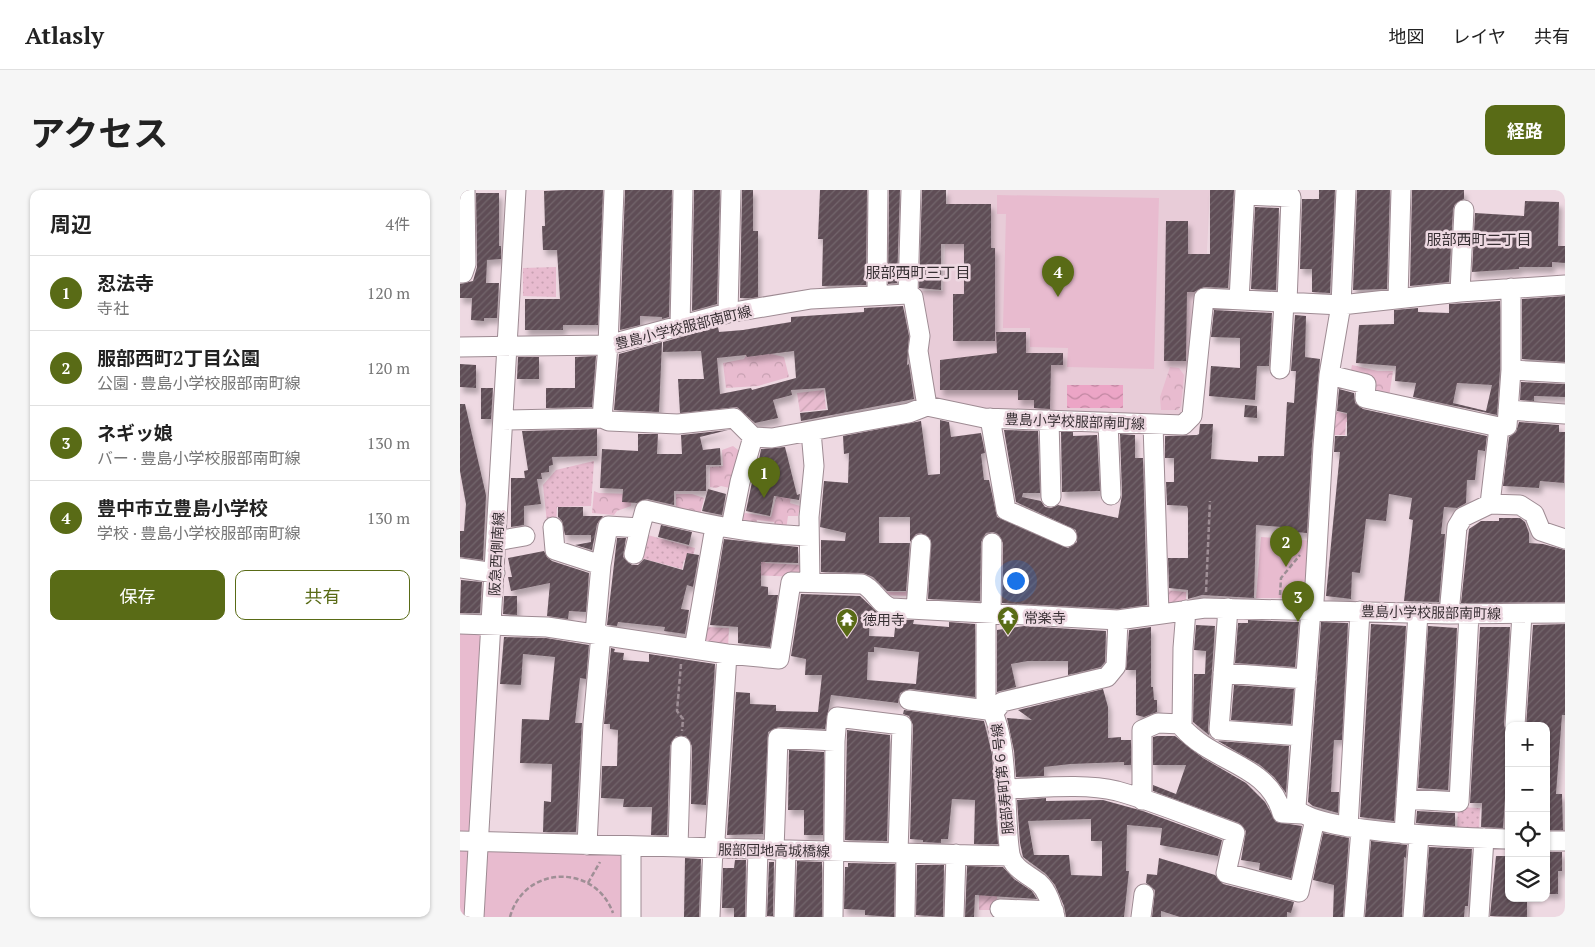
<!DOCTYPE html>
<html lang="ja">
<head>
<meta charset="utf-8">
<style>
	body { margin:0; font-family:"PT Serif","Noto Sans JP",serif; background:#f6f6f6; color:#222 }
	.controls { position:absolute; right:15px; bottom:15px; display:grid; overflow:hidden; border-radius:10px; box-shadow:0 1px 4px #0004 }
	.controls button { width:45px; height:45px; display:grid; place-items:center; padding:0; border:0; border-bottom:1px solid #e0e0e0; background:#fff; color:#222; font:25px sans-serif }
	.you { position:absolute; left:555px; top:390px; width:18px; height:18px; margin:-12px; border:4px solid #fff; border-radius:50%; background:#1a73e8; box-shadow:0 0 0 8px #1a73e833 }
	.badge { display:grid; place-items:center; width:32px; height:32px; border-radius:50%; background:#596b16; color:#fff; font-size:16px; font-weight:700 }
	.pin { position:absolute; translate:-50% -41px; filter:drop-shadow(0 1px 2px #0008) }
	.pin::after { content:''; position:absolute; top:26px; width:18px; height:15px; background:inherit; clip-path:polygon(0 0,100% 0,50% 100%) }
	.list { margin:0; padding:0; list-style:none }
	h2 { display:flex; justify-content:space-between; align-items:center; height:65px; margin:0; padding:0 20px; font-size:21px }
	h2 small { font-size:16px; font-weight:400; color:#767676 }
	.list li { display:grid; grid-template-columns:32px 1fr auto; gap:15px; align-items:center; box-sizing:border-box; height:75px; padding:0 20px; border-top:1px solid #e0e0e0 }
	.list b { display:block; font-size:19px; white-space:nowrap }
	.list p { margin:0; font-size:16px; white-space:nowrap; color:#767676 }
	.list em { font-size:16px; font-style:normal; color:#767676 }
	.actions { display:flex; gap:10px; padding:15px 20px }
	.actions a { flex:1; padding:11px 0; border:1px solid #596b16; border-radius:10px; text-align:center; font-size:18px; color:#596b16 }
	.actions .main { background:#596b16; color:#fff }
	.icon { flex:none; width:28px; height:28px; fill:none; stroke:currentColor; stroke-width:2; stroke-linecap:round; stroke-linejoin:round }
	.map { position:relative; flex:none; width:1105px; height:727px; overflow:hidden; border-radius:10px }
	header { display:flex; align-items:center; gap:30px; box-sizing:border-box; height:70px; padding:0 25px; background:#fff; border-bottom:1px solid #e0e0e0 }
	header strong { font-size:24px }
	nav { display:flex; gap:28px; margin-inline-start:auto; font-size:18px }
	.intro { display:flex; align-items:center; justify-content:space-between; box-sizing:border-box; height:120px; padding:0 30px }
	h1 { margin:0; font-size:35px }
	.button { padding:12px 22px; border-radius:10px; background:#596b16; color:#fff; font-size:18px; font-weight:700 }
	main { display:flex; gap:30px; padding:0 30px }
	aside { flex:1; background:#fff; border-radius:10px; box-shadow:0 1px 4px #0004 }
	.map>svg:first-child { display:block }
	.built { fill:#e8ccd8 }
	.grass { fill:url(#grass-dots) }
	.forest { fill:url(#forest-crowns) }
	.park { fill:#e8bbcf }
	.garden { fill:url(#garden-furrows) }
	.water { fill:url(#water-waves) }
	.building { fill:url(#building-hatch); fill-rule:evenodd; filter:url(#shadow) }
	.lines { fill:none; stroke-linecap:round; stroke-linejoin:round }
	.minor-casing { stroke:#9e8b93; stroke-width:21 }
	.path { stroke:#9f8f96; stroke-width:2.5; stroke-dasharray:5 2.5; stroke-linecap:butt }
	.minor { stroke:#fff; stroke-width:19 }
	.labels { text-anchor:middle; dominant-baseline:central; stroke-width:5; stroke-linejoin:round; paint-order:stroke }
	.street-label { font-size:14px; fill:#372f33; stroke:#eed9e2 }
	.poi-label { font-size:14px; fill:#372f33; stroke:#eed9e2; text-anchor:start }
	.neighbourhood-label { font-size:15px; fill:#372f33; stroke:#eed9e2 }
</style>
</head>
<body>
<header>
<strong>Atlasly</strong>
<nav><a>地図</a><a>レイヤ</a><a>共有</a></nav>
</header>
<div class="intro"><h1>アクセス</h1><a class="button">経路</a></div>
<main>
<aside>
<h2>周辺<small>4件</small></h2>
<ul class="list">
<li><span class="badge">1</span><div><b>忍法寺</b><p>寺社</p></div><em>120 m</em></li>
<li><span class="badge">2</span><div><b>服部西町2丁目公園</b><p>公園 · 豊島小学校服部南町線</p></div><em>120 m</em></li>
<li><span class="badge">3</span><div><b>ネギッ娘</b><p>バー · 豊島小学校服部南町線</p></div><em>130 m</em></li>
<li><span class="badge">4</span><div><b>豊中市立豊島小学校</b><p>学校 · 豊島小学校服部南町線</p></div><em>130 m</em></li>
</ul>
<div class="actions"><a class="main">保存</a><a>共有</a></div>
</aside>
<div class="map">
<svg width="1105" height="727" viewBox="0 0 1105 727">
	<defs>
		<pattern id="grass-dots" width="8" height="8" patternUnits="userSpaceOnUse" patternTransform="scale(1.25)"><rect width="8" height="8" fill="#e8bbcf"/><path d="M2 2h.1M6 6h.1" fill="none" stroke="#c8a1b2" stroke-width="1.8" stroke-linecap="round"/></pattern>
		<pattern id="forest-crowns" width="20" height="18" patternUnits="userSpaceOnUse" patternTransform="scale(1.25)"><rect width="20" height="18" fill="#e8bbcf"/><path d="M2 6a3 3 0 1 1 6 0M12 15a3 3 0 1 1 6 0" fill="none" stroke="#c8a1b2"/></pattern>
		<pattern id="garden-furrows" width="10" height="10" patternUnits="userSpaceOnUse" patternTransform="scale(1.25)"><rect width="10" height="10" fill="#e8bbcf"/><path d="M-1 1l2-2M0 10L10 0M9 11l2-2" fill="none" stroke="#c8a1b2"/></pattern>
		<pattern id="water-waves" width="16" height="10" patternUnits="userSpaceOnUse" patternTransform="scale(1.25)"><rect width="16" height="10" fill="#eca5c6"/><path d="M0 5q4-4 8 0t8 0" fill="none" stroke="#c087a1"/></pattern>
		<pattern id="building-hatch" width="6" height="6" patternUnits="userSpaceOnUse" patternTransform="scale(1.25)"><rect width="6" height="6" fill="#5f4e56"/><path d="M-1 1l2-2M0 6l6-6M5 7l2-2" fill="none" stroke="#73656c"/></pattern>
		<filter id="shadow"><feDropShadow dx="3" dy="5.5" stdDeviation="2.5" flood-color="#0004"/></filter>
	</defs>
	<rect width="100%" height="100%" fill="#eed9e2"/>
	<path class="built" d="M488,0H750L745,101L724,222L719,225L534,221L486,212L473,206L459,101H483Z"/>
	<path class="grass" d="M96,77V107L63,106V78Z
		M134,271L131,316L97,317L96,332L87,333L83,295L96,280Z
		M184,344L235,358L233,367L229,371L224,370L222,379L177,367Z
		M998,617L1020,618L1019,640H997Z"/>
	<path class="forest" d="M288,162H303L324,167L329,187L298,196L266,198L263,173L284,169Z
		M892,175L918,181H933L929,207L911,203L890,185Z
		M710,177L719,178L724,185L721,216L718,220H701L700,207Z
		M273,256L282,263L274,299L261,296L256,298L250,297V277L263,276L262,260Z
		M318,300L332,301L330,313L340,316L338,326H328L326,340L315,339L314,332L297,330L296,336L281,330L282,324L286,323L311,327Z
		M134,301L139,303L172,304L171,316L157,321L154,325L132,323Z
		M216,304H232L244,308L240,325L216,318Z
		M419,399L429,402H445L447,400L454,399L450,406L424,405Z"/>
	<path class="park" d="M537,5L699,8L694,179L607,177L608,158L570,157V138H543L546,24H537Z
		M801,347L855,351L848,408H796Z
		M0,439L23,444L11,658L158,662L166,670L165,727H0Z"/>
	<path class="garden" d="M364,200L366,219L340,222L337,203Z
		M872,220L900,228L899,232H886L885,245H870Z
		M305,361V373L343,375L342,387L289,385Z
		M705,400L726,402V413L708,414Z
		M245,437L269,438L268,457L242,454Z
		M519,695H537V720H519Z"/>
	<path class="water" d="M607,195H663V218H607Z"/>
	<path class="building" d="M105,0H143L138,135H103V140H65V109H100L97,60H83L82,36H85L84,1Z
		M165,0H212L209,127L202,129V127L180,126V135L160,140Z
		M234,0H260L257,114L232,121Z
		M282,0H293V41H298V107L292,108H280Z
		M360,0H407L406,95L362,96L363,49H358Z
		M429,0H440L437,93L428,94Z
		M462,0H486V14H531V58H535V151H493V104H504V54H481V100L459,98Z
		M750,0H774L768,98L744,97L734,102H727L726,171H704L706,31H728V64H750Z
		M859,0H875L870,103L852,102V79H840L842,9H859Z
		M897,0H930L927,99L893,100Z
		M952,0H1004V9L995,14L993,19L989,92L950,96Z
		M16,3H39V56H41V69L27,70L26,93H39L37,128H24V131L11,130L12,108H0V94L13,91L17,77Z
		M1065,11L1099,12L1098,56H1105V73L1092,72V77H1059V79L1012,82L1015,23L1064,26Z
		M795,17L819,18L816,100L791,99Z
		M1105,106V172L1062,169V109Z
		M1040,111V180L1037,225L953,207L956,193L935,191L936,176L896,173L899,135L934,134V120L958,118V122L989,123V114ZM997,193L1032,195L1026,221L993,213Z
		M443,116L449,146L447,175L449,174L454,209L341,231L340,223L368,220L365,198L331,200L332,205L313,210L318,228L295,233L277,217L220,223L218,189H244L241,161L203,162V152L258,137L259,142L283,140L331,132V127L404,122V118ZM334,161L336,188L292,200L291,198L260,204L257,168L286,165L287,167Z
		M754,120L812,123L809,176H797L795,210L749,206L751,176L780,178V148L751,147Z
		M835,125L846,126L845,167L860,169L852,255L847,343L821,341L822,337L796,335L794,408L742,405L728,409V400L709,398L708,368H728V319L727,316L707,315L706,292H714V268H705V246L737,245L739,244L740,234H753L751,269L798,272V266H824L827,212L834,213L836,181H831Z
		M536,142H566V163H603V175H591L590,219L574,218V210H558V200H480V170L537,163Z
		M202,152L199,222L154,220L159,164Z
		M136,166L132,217L86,218V198H115V167Z
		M58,167H79V189H57Z
		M0,174L16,175V198L0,197Z
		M1061,192L1105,194V207L1074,206V211L1060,210Z
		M21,198H33L31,229H21Z
		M879,199L894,203L895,213L903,219L1027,246L1025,261L1018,260L1015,290H1007L1006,313L997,318L984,317L981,344H985L979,412L944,411L953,330L949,329L952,308L929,304L926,331L906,329L900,383L892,382L891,409L866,406L880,262H874L875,246H887V223L877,221Z
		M0,214H5L26,305L23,370L0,367V341H4L6,314L0,281Z
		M785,215L797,216V228L784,227Z
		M480,230L489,232L491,247L521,243L525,263L521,264L524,290H529L537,327L608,358L617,352L616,340L556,312L544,240L578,241L580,303H563L562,307L581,311L585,317L591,318L598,315L658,328L662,305L660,244L675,245V268H683L687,415L658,419L542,413L543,353L538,344L533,342L526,343L521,352L520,411L468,409L471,350L461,343L456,344L450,352V327H419V353H450L446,401H427L413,387L403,383L361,382V350L385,351L386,343L360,337L364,291L388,293L389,263L384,264L383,246L461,231L468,285L480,284Z
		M1059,232L1099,235V242H1105L1104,293L1080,291L1079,298L1043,296L1049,247L1056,242Z
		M137,239V266L92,267L93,275L89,276V282L81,283L82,289H77L81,314L64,316V335L51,337V288H65L64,281L68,280L62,241Z
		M268,240L240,247L243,260L260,258L261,275H246V301H214V315L187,309L177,313L162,312L163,299L140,298L142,259L178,261V244H198L197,264H222L221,245Z
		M601,242H613V246L637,245L640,301L602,302Z
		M325,257L337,305L340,304L339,310L314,306L310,326L286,321L292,292H295L301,259Z
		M248,299L266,304L262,325L242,321Z
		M98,317H123V326H143L137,334L132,360L115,355L131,352V345H105L102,331L98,327Z
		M1039,328H1060L1065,332L1069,343V353L1083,354L1105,360V412L1001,413L1009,339L1021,331H1039Z
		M201,335L232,342L229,355L198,347Z
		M157,348H166L163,367L172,375H178L184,369L223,380L227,363L239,365L233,397L227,395L221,419L229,420L225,444L204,441L205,437L158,432L157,436L147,435Z
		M264,349L338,357V373L301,372V396L308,397V405H318L310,457L278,453V437L250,435Z
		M84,361L87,367L92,371L129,383L126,422L109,421L108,429L87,426L90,393L51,401L48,387H52L48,368Z
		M1,390L22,392L20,423H0Z
		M341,404L400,406L418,423H410L409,446L434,447L436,430H454L453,434L489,437V432L515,434V507L450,499L440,503L438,513L371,505L365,539L319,537L308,542L303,644L267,645L276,502L290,503V514L316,515V521L358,522L362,485H345L346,469L331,466ZM414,457L459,462L456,494L407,490L408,462H414Z
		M44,406H57V425L43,424Z
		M788,430L839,432L835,477L775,473L778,433H788Z
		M861,432L888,433L882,550H874L871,602H879L878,623L853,616L848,612Z
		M911,434L946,436L934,631L900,627Z
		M1105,434V525H1102L1096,604H1102L1103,640H1086V536H1066L1073,435Z
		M736,435L755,436L748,539L749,545L733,532L734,484H745L746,461L734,460Z
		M564,436L646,441L645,472L641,477L608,485V471H568L551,474L556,497L537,502V440Z
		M968,436L997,438L988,600L958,598Z
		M691,437V497H693L694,510H697V522L684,527L676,525V480H666L669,440Z
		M1020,437H1050L1044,535L1049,547L1043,638L1021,637L1022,613H1010Z
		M44,447L86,448L129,455L126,489L120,488L115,533H122L116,642H83L84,611L91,612L92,574L60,573L62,529L89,530L95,467L63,464L61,495L40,494Z
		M151,458L155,459L154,462L164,463L163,470L189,472V464L255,474L246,615L231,614L232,556L226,546H216L210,556L207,645H191L192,617H163L164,609L141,608L142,576H157L158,540L150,539V534H144Z
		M774,495L834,499L831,534L771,530Z
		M643,499L648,517V548L661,547V550H671V575H664V572L611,574L584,577V586L556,587L554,561L547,528L572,530L558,520Z
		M444,520L524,531L532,564L538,654H514L515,610L492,609L488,649H481V653L463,652V650L450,649L453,535L449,526L443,524Z
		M387,540L430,545L427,651L385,650Z
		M697,546H715L743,568L786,593L805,612L816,632L842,636L831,688L799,680L800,673L781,670L786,641L779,633L693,601V595L716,604L726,575H693V547Z
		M758,551L829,556L826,603L814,587L800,575Z
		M329,560L364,562L363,645H344V620H328Z
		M586,608V611L643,610L683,621L762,650L758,666L700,655L702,638L667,635L666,681H669L664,727H606L604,716L595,695L586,684L563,667L560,653L557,610ZM631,629V651H642V686L611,685L609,665H574L568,631Z
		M957,621L995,623V636L956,633Z
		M863,643L889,648L883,727H873L874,695L853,690Z
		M911,651L947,655L946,668L944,667L942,727H905Z
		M969,657L1012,659L1008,716H1005L1004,727H964Z
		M1087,662H1102V681H1098V704H1086Z
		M1036,666H1049L1047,708H1067V727L1030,726Z
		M225,668L241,669L239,727H224Z
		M699,668L755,685L763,694L834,712L831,723L827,722V727H720L701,721V727H692L695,700L686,693L687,684L697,685Z
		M275,670H286L285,727H274V718H262L263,678H274Z
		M337,671L362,672V727H335Z
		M309,672H314L313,726H307Z
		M388,673L435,674L434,727L405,725V720L384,719L385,677H388Z
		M457,675H484L483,727L456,725Z
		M507,676L543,677L554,689L572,701L577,709L515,705L514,727H505Z"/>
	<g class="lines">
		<g class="minor-casing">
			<path id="minor" d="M886,0L881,115L869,185L863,256L854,412L851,419L836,617C849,644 1016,648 1049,649
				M786,5L831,7L827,113
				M0,83H3L6,74L5,0
				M1000,102L1004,20
				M417,104L418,0
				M448,104L451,0
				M938,109L941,0
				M779,110L785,0
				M268,123L271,0
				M220,136L223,0
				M0,157L148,155L268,123L351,109L448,104L453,107L460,146L458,161L467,216
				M820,179L824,113
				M1051,180L1105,183
				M869,185L906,194L905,208L1039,237
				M467,216L524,228L723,235L732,226L744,108L881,115L1000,102L1105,95
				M1048,220L1105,224
				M142,228L148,155L154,0
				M530,228L546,320L607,347
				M43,230L142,228L149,231L218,234L274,228L293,247L312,248L449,223L467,216
				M589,230L591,307
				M648,233L651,305
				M693,234L699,424
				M1030,314L1060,315L1074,324L1081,341L1105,349
				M93,337L95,360L141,375
				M271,337L280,292L293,247
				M36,351L65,346
				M174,364L180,338
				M0,378L35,383
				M350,392L349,327L354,276L351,241
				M768,418L759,540L841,546
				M456,419L461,354
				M726,420L723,458L722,537C754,574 808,573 822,623L842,624
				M989,424L997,337L1003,327L1030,314L1039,237L1047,236L1051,180V98
				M526,425V511C551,543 543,623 550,664C552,678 569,685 579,693C588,701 592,716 595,727
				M531,425L532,353
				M0,434L87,437L267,464L255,650L253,658L250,727
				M135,443L141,375L148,336L180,338L185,320C239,333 293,345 349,346
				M234,459L255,337
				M267,464L319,469L331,392L402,394C415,399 417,413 431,418L658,430L745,418L989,424L1105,423
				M763,483L846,489
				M449,510L535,521L542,512L647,487L656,476L658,430
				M1055,536L1062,424
				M546,599C580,598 624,593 657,601C697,612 736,629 775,643L766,683L839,702L855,629
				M946,609L999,612L1009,424
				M682,610V540L698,533L722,534
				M888,637L900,421
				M944,644L958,423
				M0,651L550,666
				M1086,651H1105
				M127,655L133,533L141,444
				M218,657L221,556
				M314,660L318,548L375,551
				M540,719L594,721
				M14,727L56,0
				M171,727V656
				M296,727L298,659
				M324,727L326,660
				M373,727L375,551L377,527L442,535L438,663
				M445,727L446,663
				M494,727L496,664
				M681,727L684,704
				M894,727L901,639
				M953,727L959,645
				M1019,727L1024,648"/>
		</g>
		<path class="path" d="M746,402L750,311
			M820,405L821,388L840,365
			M221,474L217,521L223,529L222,541
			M128,693L140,672
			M50,727C64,675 135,673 153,723"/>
		<use href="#minor" class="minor"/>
	</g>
	<defs>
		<g id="temple-pin" transform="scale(1.125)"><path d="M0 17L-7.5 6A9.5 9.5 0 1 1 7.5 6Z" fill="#596b16" stroke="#eed9e2"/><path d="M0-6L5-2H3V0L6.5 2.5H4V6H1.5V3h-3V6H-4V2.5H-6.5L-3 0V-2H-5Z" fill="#fff"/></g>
	</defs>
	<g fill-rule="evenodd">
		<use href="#temple-pin" x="548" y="427"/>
		<use href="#temple-pin" x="387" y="429"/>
	</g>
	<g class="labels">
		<g class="street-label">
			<text transform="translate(223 137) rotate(-14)">豊島小学校服部南町線</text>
			<text transform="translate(615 231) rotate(2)">豊島小学校服部南町線</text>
			<text transform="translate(36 364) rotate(-87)">阪急西側南線</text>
			<text transform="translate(971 422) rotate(1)">豊島小学校服部南町線</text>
			<text transform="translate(542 589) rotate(-96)">服部寿町第６号線</text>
			<text transform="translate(314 660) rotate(1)">服部団地高城橋線</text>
		</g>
		<g class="poi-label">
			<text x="564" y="427">常楽寺</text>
			<text x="403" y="429">徳用寺</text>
		</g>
		<g class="neighbourhood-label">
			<text x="1019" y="49">服部西町二丁目</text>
			<text x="458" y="82">服部西町三丁目</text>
		</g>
	</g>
</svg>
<div class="controls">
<button>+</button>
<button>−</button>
<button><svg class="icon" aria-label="locate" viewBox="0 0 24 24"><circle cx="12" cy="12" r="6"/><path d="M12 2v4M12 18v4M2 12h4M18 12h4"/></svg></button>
<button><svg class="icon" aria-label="layers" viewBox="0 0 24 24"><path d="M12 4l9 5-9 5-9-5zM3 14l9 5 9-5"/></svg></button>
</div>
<div class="you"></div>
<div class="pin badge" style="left:304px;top:308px">1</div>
<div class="pin badge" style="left:826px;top:377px">2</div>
<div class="pin badge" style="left:838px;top:432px">3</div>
<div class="pin badge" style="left:598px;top:107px">4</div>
</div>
</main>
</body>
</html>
